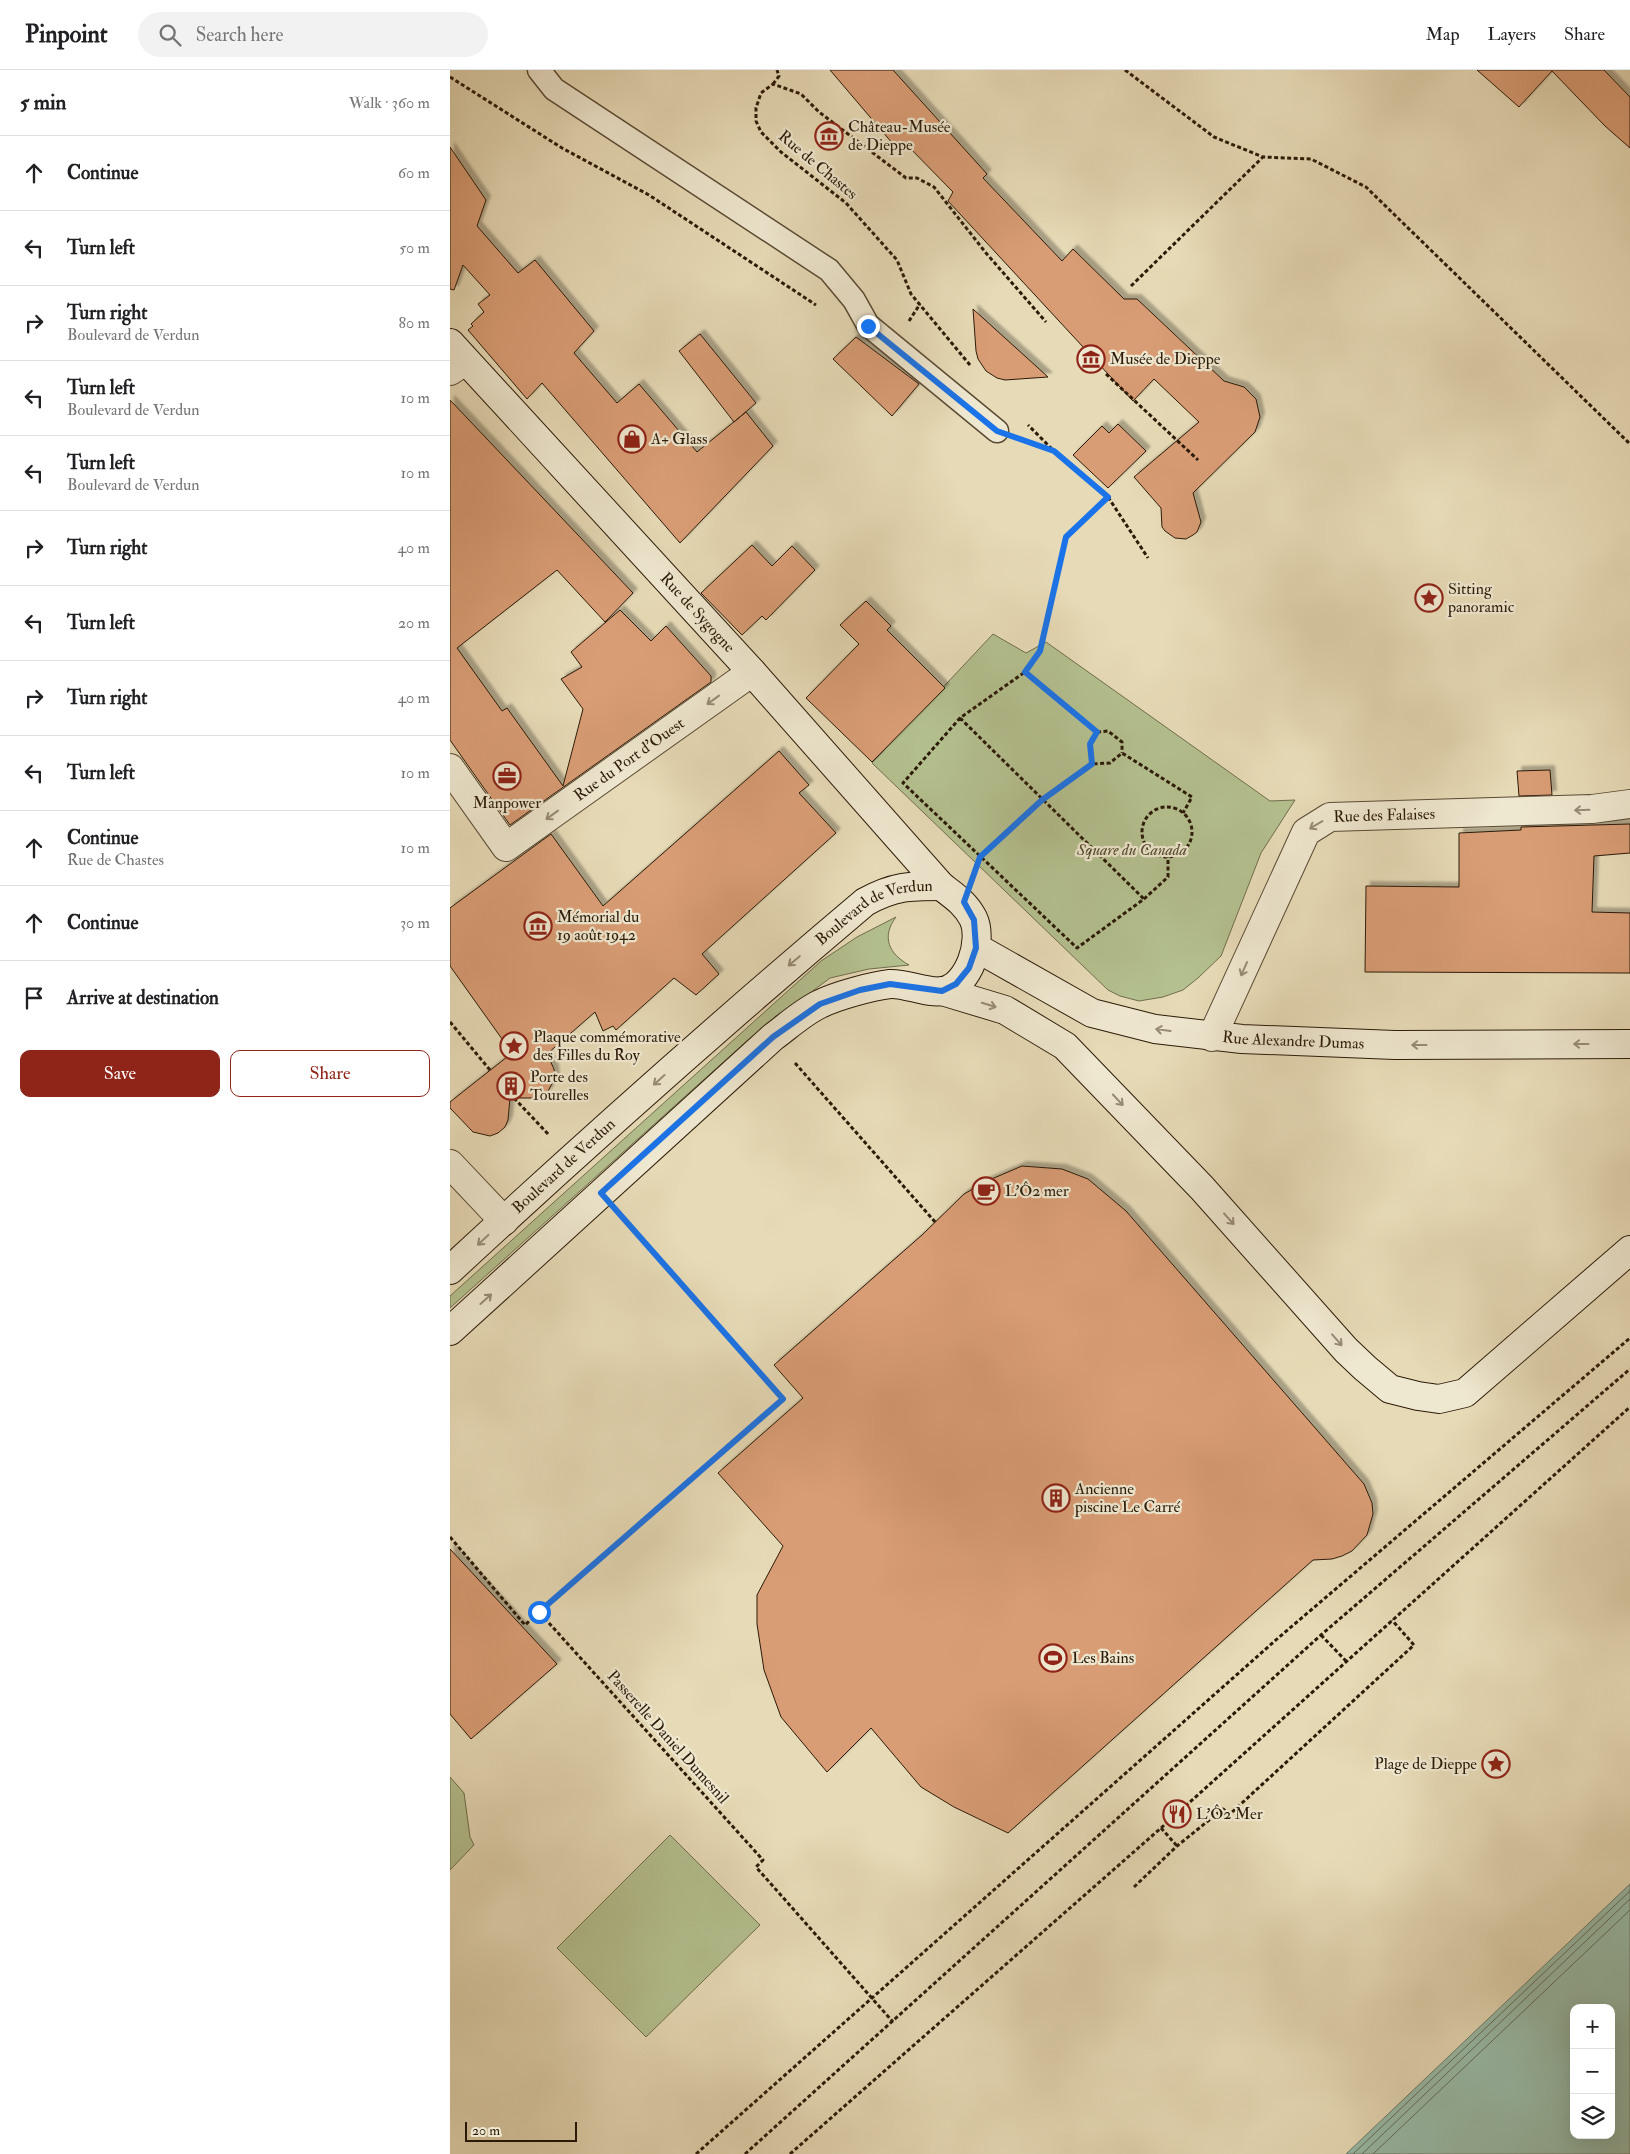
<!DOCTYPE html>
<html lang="en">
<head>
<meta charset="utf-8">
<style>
	body { margin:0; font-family:"IM FELL Double Pica",serif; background:#f2f2f2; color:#202124 }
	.controls { position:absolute; right:15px; bottom:15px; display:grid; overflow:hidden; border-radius:10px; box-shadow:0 5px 20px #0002 }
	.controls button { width:45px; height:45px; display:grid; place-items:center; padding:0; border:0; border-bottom:1px solid #e0e0e0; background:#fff; color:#202124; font:25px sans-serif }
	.scale { position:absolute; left:15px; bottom:12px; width:112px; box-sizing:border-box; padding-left:5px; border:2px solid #2b1a08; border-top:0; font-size:14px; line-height:18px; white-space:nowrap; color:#2b1a08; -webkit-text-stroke:4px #efe8d0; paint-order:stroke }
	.stop { position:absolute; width:15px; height:15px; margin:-11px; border:4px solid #1a73e8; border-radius:50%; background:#fff }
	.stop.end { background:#1a73e8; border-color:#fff; box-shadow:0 1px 5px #0008 }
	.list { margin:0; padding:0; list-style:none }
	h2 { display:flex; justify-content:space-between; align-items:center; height:65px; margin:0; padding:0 20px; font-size:21px }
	h2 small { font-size:16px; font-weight:400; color:#757577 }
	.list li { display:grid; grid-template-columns:32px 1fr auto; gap:15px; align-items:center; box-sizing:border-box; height:75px; padding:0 20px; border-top:1px solid #e0e0e0 }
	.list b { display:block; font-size:19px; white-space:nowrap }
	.list p { margin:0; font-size:16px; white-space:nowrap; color:#757577 }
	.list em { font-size:16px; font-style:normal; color:#757577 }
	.actions { display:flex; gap:10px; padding:15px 20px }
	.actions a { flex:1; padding:11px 0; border:1px solid #8f2418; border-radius:10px; text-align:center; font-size:18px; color:#8f2418 }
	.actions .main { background:#8f2418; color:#fff }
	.icon { flex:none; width:28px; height:28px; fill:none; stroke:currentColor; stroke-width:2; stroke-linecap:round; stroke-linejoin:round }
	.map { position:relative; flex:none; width:1180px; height:2084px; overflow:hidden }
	header { display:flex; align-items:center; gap:30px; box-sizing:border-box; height:70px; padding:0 25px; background:#fff; border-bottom:1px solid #e0e0e0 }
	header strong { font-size:24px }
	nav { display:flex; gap:28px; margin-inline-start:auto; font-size:18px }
	.search { width:350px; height:45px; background:#f2f2f2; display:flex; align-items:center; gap:12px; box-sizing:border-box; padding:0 18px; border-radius:28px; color:#757577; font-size:19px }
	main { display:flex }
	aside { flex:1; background:#fff }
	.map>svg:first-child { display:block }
	.green { fill:#b4c08f; stroke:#706d4c }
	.water { fill:#98bca9; stroke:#6c7b69; fill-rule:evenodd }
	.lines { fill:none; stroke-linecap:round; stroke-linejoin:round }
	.shore { stroke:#626b58; stroke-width:1 }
	.building { fill:#d99d75; stroke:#2b1a08; filter:url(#shadow) }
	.lane-casing { stroke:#5a4a34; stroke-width:25 }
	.street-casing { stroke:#5a4a34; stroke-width:30 }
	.secondary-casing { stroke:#2b1a08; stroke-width:30 }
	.path { stroke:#2b1a08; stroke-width:3; stroke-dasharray:4 2.5; stroke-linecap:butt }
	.lane { stroke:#efe8d0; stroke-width:22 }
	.street { stroke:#efe8d0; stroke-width:28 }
	.secondary { stroke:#efe8d0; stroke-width:28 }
	.oneway { stroke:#978b76 }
	.route { stroke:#1a73e8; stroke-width:6 }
	.labels { text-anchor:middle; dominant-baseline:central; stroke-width:4.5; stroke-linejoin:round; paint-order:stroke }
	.poi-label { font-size:16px; fill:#2b1a08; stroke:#efe8d0; text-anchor:start }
	.street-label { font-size:16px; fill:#2b1a08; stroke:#efe8d0 }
	.park-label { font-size:16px; font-style:italic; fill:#544c30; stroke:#efe8d0 }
</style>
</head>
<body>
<header>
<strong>Pinpoint</strong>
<div class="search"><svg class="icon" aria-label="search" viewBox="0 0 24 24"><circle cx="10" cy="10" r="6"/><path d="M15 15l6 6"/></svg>Search here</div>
<nav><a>Map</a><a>Layers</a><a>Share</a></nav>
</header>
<main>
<aside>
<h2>5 min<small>Walk · 360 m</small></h2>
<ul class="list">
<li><svg class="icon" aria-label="ahead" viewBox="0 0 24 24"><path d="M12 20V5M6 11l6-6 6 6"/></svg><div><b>Continue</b></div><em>60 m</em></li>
<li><svg class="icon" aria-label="left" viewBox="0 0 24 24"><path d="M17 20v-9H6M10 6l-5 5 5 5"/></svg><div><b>Turn left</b></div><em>50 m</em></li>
<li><svg class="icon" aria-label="right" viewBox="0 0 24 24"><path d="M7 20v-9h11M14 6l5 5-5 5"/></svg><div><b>Turn right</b><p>Boulevard de Verdun</p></div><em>80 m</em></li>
<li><svg class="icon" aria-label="left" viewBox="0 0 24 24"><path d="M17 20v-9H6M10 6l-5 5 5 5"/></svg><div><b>Turn left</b><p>Boulevard de Verdun</p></div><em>10 m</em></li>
<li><svg class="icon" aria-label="left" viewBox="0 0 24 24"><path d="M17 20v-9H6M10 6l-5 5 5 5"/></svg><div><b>Turn left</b><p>Boulevard de Verdun</p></div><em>10 m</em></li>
<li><svg class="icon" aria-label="right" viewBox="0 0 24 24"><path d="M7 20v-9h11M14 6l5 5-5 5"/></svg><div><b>Turn right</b></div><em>40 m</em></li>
<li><svg class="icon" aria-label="left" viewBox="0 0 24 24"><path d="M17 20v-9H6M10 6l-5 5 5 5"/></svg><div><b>Turn left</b></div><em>20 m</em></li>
<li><svg class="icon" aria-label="right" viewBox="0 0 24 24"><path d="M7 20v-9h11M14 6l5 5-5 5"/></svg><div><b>Turn right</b></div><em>40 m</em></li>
<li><svg class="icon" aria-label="left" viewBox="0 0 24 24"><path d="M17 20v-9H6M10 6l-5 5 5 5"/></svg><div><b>Turn left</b></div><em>10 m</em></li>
<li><svg class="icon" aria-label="ahead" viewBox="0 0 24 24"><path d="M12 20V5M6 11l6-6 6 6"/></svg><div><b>Continue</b><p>Rue de Chastes</p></div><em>10 m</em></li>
<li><svg class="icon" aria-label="ahead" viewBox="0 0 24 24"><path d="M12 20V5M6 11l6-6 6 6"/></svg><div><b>Continue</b></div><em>30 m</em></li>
<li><svg class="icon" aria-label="arrive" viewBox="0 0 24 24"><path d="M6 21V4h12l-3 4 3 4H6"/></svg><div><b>Arrive at destination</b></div></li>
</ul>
<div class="actions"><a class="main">Save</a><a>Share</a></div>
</aside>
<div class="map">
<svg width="1180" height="2084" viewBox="0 0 1180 2084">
	<defs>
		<filter id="shadow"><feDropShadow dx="4.5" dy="-4.5" stdDeviation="1" flood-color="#0004"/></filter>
	</defs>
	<rect width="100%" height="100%" fill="#e7dbb7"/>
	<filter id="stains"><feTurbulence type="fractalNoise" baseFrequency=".004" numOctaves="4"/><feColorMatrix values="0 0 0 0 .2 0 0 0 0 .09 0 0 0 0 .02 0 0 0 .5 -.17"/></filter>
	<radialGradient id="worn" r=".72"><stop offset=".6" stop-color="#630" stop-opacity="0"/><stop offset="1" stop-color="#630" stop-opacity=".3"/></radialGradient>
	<path class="green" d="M543,564L576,583L596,572L820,731L845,730L811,783L771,886L748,908L733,920L713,927L689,931L670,926L658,920L422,693Z
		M446,847C431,867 439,884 459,895L419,899L380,908L300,968L0,1238V1226L371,891L407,867Z
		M0,1707L14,1723L20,1767L24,1775L0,1800Z
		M220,1765L310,1855L196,1967L107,1878Z"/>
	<path class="water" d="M1180,1814V2084H896ZM1124,1938H1161V2065H1124Z"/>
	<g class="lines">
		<path class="shore" d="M903,2084L1180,1821
			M912,2084L1180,1829
			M923,2084L1180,1840"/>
	</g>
	<path class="building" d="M380,0H443L537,104L533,108L612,191L623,179L674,229H687L774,311L794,317L806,329L810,347L805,362L743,423L751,452L747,462L743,465L736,469L725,468L715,461L712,457L711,438L684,407L749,352L704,309L683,331L498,131L503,122L453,71L443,74Z
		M1027,0H1154L1180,27V78L1155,56L1102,1L1069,37Z
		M0,77L36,130L27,156L68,203L85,190L144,261L124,283L167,333L189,314L247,382L296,342L323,376L230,473L92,313L77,329L18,260L23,256L21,254L34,242L28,234L40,225L13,195L4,220L0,219Z
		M523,239L598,307L555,310L547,308L536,301L528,289L526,281Z
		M250,264L306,333L284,352L229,281Z
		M406,267L469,314L442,346L383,289Z
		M0,330L183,523L155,552L107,500L7,578L52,641L57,638L113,716L133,639L111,609L132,597L121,582L170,540L201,571L216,556L261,606V612L60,755L0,670Z
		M668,354L696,381L658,418L623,385L652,356L659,363Z
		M302,475L322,496L342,476L365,500L316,550L312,546L292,565L251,523Z
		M416,531L441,556L437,560L495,618L422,692L356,628L409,574L390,555Z
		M329,681L359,715L349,723L386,763L252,884L269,904L246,925L224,908L166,960L163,956L153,961L145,942L97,984L104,999L105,1008L97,1023L84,1028H60L58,1050L55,1057L48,1063L40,1066L23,1062L0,1038V1032L62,983L0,896V838L101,764L153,836Z
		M1100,700L1102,725L1069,726L1067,701Z
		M1180,754V783L1144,786L1142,842L1180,843V903L915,902L916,816L1009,817V763L1071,760V757Z
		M572,1096L612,1099L638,1109L676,1141L914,1414L922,1433L923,1444L917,1465L902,1481L892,1486L882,1489L863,1490L558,1763L504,1737L471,1717L421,1658L377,1702L331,1647L314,1600L307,1554V1525L333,1476L268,1403L353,1328L324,1295L472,1165L514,1124L537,1111Z
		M0,1479L107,1594L21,1669L0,1644Z"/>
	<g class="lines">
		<g class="lane-casing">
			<path id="lane" d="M89,0L104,19L379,200L404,230L418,255L547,361"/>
		</g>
		<g class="street-casing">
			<g id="street">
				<path d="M0,301L15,291"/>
				<path id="s1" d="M0,698L56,777L302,602"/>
				<path id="s2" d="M762,967L856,762L880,747L1142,739L1180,734"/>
				<path d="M0,1094L54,1151"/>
			</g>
		</g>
		<g class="secondary-casing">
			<g id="secondary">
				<path id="s3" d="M0,273L302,602L491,816C504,826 515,833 523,848C534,870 519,916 493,921C479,924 455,913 440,914C422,916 386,926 370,934C353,942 338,956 323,967L0,1261"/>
				<path id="s4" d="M527,878L642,943L705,959L792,969L945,975L1180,974"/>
				<path d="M492,921L555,940L615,976L752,1118L896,1280L915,1298L940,1319L968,1326L989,1329L1015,1323L1180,1180"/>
				<path id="s5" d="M0,1200C136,1074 274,951 415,832C444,816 459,816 491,816"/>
			</g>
		</g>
		<path class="path" d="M675,0L764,67L813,87L861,89L916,117L1180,374
			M0,7L112,78L199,125L366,235
			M323,14L329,6L327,0
			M681,216L813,87
			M459,251L470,234
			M520,295L461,224L447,190L396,133L331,82L311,62L306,51V38L311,23L323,14L351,24L369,42L456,108H467L484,117L536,183L596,252
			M656,304L748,390
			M576,371L604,381L578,355
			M604,381L658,427L616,467L590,581L575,602L510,648L453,713L627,878L694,829L718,807V787
			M658,427L698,488
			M575,602L647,662L640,673L641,694
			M510,648L694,829
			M647,662L658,661L672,672V683
			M692 762a25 25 0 1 1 50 0a25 25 0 1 1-50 0Z
			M525,801L530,787L592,730L641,694L660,693L672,683L742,727L733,743
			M0,952L40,1000
			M345,993L486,1153
			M64,1028L98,1064
			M0,1467L75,1555L89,1542L313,1790L306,1797L443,1952
			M89,1542L333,1329L174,1149
			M871,1565L896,1591
			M711,1758L727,1776
			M684,1817L727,1776L773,1739L780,1744L964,1575L942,1550
			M246,2084L827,1569L1180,1268
			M295,2084L871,1565L1180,1299
			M340,2084L711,1758L1180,1337"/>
		<use href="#lane" class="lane"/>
		<use href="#street" class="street"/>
		<use href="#secondary" class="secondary"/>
	</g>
	<defs><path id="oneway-shaft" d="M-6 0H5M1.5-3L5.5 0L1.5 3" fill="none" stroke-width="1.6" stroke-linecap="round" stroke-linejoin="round" transform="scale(1.25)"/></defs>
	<g class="oneway">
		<use href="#oneway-shaft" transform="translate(263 630) rotate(144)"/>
		<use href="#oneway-shaft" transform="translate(1132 740) rotate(178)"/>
		<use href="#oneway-shaft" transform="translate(102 745) rotate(144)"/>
		<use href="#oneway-shaft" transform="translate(866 755) rotate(149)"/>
		<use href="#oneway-shaft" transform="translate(344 891) rotate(140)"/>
		<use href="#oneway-shaft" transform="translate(794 899) rotate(114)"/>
		<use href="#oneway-shaft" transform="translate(539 935) rotate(17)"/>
		<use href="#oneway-shaft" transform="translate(713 960) rotate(-172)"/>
		<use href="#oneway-shaft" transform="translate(1131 974) rotate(-180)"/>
		<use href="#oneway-shaft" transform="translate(969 975) rotate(180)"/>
		<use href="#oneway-shaft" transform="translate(209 1010) rotate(138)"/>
		<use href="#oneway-shaft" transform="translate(668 1030) rotate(47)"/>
		<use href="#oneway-shaft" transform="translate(779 1149) rotate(48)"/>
		<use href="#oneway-shaft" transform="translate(33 1170) rotate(137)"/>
		<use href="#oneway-shaft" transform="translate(36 1229) rotate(-42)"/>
		<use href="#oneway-shaft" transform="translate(887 1270) rotate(49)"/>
	</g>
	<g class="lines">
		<path class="route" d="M89,1542L333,1329L151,1123L323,967L370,934L410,920L440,914L492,921L506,914L519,898L526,878L524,850L514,832L530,787L592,730L642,694L640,674L647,662L575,602L590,581L616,467L658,427L604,381L547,361L418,256"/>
	</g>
	<defs>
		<g id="museum-ring" transform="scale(1.4375)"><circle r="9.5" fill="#efe8d0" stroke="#8f2418" stroke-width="1.5"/><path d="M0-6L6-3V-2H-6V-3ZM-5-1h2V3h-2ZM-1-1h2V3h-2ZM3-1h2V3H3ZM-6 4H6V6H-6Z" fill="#8f2418"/></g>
		<g id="shop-ring" transform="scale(1.4375)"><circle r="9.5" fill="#efe8d0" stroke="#8f2418" stroke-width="1.5"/><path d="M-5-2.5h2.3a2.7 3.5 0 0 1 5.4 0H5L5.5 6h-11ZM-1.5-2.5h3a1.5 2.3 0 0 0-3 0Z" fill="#8f2418"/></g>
		<g id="sight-ring" transform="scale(1.4375)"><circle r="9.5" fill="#efe8d0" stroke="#8f2418" stroke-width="1.5"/><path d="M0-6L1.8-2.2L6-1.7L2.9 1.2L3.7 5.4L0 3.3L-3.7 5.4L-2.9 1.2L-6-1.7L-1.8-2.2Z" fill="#8f2418"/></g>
		<g id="office-ring" transform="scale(1.4375)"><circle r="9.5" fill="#efe8d0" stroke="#8f2418" stroke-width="1.5"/><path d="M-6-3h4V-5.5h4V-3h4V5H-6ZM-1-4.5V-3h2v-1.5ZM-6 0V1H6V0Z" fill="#8f2418"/></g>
		<g id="building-ring" transform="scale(1.4375)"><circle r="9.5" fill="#efe8d0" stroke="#8f2418" stroke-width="1.5"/><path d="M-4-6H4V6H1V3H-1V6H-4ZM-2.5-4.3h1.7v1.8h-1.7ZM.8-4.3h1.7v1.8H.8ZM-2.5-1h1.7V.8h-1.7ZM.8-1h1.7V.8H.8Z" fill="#8f2418"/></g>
		<g id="cafe-ring" transform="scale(1.4375)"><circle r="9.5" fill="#efe8d0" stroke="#8f2418" stroke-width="1.5"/><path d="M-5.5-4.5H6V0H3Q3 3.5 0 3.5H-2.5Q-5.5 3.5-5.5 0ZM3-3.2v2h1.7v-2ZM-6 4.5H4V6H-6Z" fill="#8f2418"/></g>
		<g id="stadium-ring" transform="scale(1.4375)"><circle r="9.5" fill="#efe8d0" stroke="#8f2418" stroke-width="1.5"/><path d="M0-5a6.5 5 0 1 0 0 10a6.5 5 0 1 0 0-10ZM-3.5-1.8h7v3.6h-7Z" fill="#8f2418"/></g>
		<g id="restaurant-ring" transform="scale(1.4375)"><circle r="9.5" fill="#efe8d0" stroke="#8f2418" stroke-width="1.5"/><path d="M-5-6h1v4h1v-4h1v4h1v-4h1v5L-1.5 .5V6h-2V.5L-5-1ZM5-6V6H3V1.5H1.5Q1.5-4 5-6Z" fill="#8f2418"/></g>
	</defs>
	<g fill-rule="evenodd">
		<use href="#museum-ring" x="379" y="66"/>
		<use href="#museum-ring" x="641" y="289"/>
		<use href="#shop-ring" x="182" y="369"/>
		<use href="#sight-ring" x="979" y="528"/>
		<use href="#office-ring" x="57" y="706"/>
		<use href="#museum-ring" x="88" y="856"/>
		<use href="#sight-ring" x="64" y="976"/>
		<use href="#building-ring" x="61" y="1016"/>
		<use href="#cafe-ring" x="536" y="1121"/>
		<use href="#building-ring" x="606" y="1428"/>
		<use href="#stadium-ring" x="603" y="1588"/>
		<use href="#sight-ring" x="1046" y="1694"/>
		<use href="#restaurant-ring" x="727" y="1744"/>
	</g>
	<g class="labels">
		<g class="poi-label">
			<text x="398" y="57">Château-Musée<tspan x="398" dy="18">de Dieppe</tspan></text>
			<text x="660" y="289">Musée de Dieppe</text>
			<text x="201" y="369">A+ Glass</text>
			<text x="998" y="519">Sitting<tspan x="998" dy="18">panoramic</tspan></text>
			<text x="57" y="733" text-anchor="middle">Manpower</text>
			<text x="107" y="847">Mémorial du<tspan x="107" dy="18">19 août 1942</tspan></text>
			<text x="83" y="967">Plaque commémorative<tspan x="83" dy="18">des Filles du Roy</tspan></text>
			<text x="80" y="1007">Porte des<tspan x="80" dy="18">Tourelles</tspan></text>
			<text x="555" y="1121">L'Ô2 mer</text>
			<text x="625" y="1419">Ancienne<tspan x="625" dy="18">piscine Le Carré</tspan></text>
			<text x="622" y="1588">Les Bains</text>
			<text x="1027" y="1694" text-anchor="end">Plage de Dieppe</text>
			<text x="746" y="1744">L'Ô2 Mer</text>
		</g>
		<g class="street-label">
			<text transform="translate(368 95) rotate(40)">Rue de Chastes</text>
			<text stroke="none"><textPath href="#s3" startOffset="366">Rue de Sygogne</textPath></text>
			<text stroke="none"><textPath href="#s1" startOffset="248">Rue du Port d'Ouest</textPath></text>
			<text stroke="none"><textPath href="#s2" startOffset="308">Rue des Falaises</textPath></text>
			<text stroke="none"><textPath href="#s5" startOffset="559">Boulevard de Verdun</textPath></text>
			<text stroke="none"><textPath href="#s4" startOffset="336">Rue Alexandre Dumas</textPath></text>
			<text stroke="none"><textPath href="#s5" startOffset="154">Boulevard de Verdun</textPath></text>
			<text transform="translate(218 1667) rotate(48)">Passerelle Daniel Dumesnil</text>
		</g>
		<g class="park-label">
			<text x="682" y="780">Square du Canada</text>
		</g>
	</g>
	<rect width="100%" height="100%" filter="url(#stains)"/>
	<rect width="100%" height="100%" fill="url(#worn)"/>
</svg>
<div class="controls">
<button>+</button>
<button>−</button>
<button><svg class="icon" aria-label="layers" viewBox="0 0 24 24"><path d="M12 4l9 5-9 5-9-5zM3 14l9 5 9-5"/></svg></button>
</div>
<div class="scale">20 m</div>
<div class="stop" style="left:89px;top:1542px"></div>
<div class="stop end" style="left:418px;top:256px"></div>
</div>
</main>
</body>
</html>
